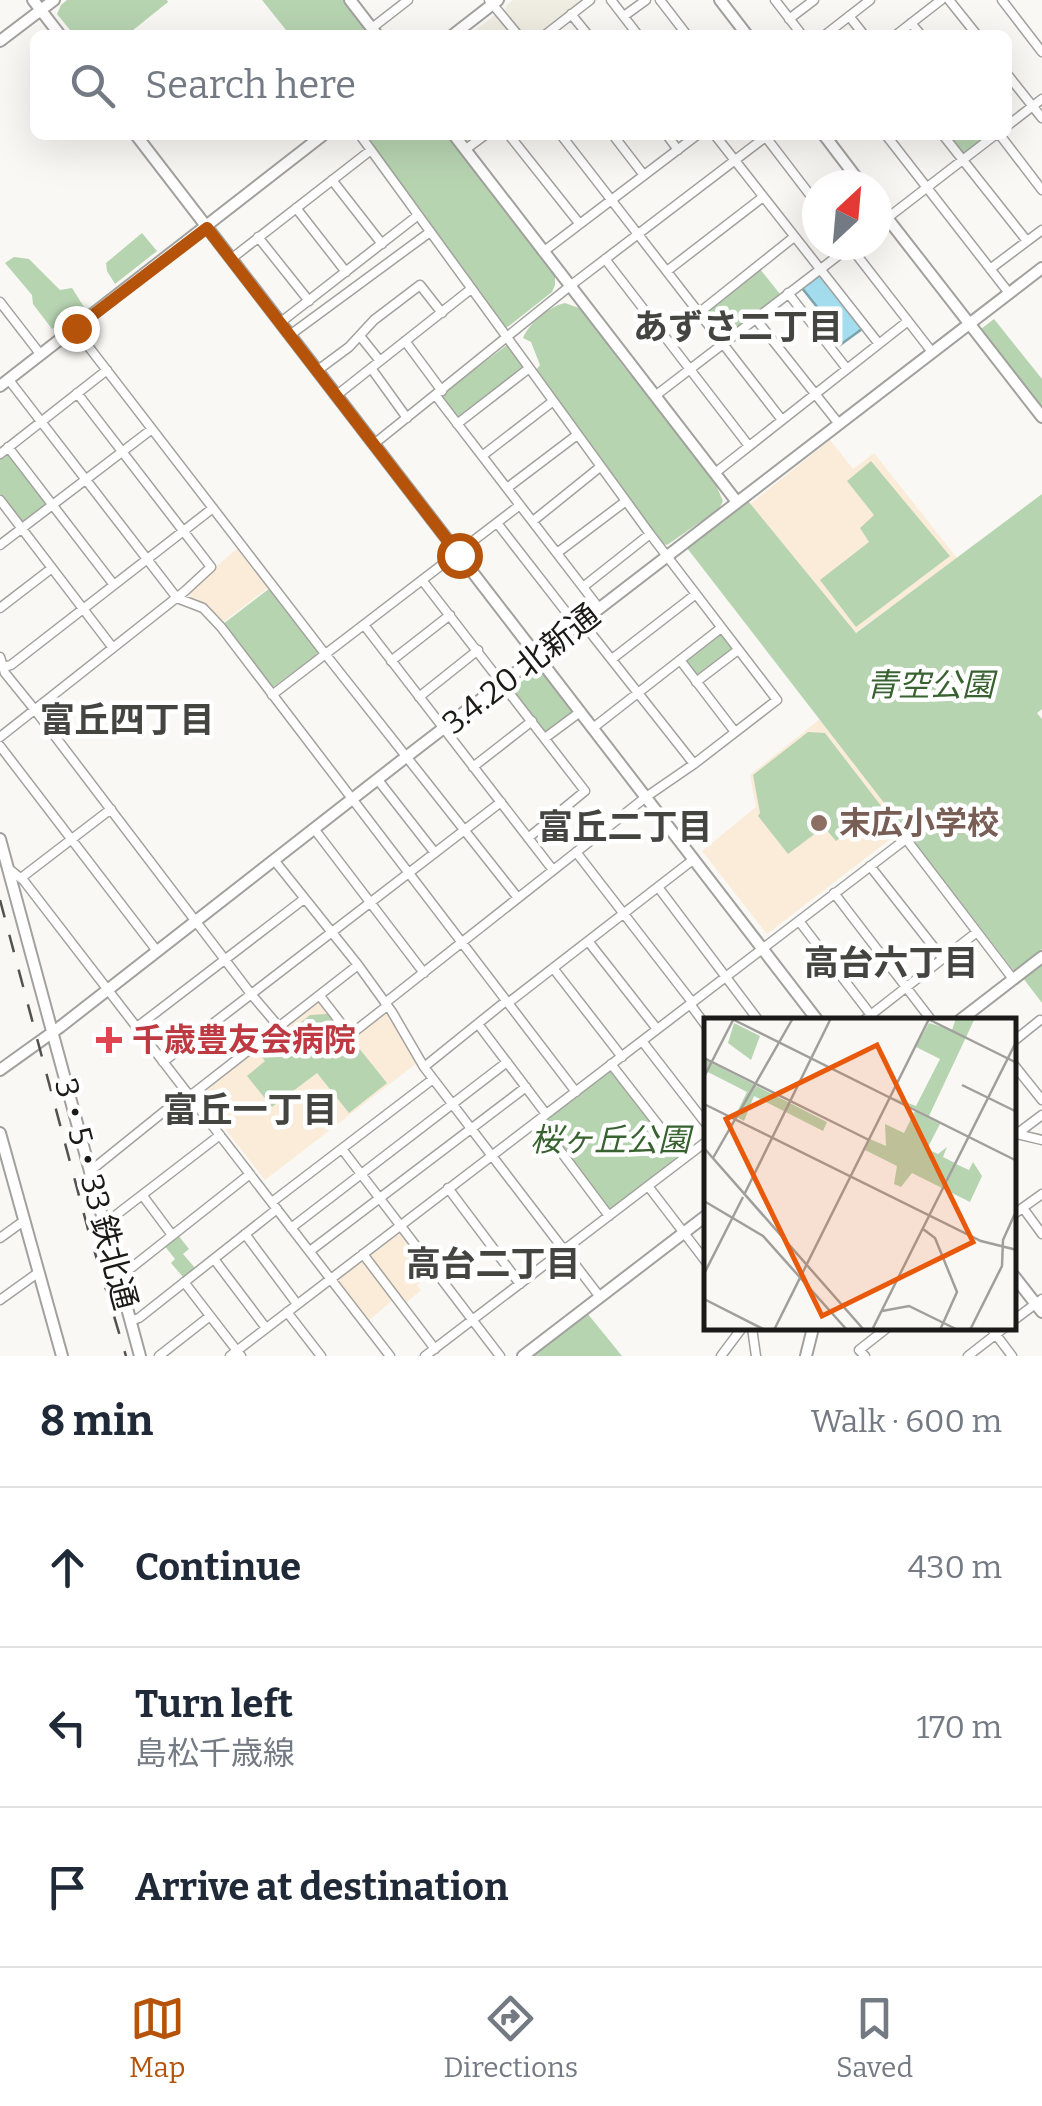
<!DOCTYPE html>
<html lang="en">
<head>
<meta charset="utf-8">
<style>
	body { margin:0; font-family:Bitter,"Noto Sans JP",serif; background:#f6f6f7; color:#1f2937 }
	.compass { position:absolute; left:802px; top:170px; width:90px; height:90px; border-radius:50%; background:#fff; box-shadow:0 10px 40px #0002; rotate:26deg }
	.stop { position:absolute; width:30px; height:30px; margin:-22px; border:8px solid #b45309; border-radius:50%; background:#fff }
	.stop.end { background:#b45309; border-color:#fff; box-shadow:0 2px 10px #0008 }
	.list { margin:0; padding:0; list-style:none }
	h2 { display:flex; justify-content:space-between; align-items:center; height:130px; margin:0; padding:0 40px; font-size:42px }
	h2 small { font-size:32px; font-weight:400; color:#747a83 }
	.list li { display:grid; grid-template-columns:65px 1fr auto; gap:30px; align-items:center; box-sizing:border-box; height:160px; padding:0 40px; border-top:2px solid #e0e1e3 }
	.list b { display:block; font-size:38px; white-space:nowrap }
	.list p { margin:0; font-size:32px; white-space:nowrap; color:#747a83 }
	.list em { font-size:32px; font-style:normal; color:#747a83 }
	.icon { flex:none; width:55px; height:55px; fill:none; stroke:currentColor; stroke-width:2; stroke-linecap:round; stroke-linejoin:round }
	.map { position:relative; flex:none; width:1042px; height:1356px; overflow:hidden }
	.search { position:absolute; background:#fff; box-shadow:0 10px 40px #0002; left:30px; right:30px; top:30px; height:110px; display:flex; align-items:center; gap:25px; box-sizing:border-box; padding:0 35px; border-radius:15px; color:#747a83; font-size:38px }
	.sheet { height:610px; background:#fff }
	nav { display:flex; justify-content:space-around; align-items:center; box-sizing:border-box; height:140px; border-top:2px solid #e0e1e3; background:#fff; font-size:28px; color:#747a83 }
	nav a { display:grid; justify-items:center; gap:5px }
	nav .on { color:#b45309 }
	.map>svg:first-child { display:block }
	.built { fill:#f0ede2 }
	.education { fill:#faecd9 }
	.green { fill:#b7d4b1 }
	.water { fill:#a4deee; stroke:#7ba3ae; stroke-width:2.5 }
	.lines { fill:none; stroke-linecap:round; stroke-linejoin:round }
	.street-casing { stroke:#a2a19e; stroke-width:11 }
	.secondary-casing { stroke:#a2a19e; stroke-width:14 }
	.street { stroke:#fff; stroke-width:8 }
	.secondary { stroke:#fff; stroke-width:10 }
	.rail { stroke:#535250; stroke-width:2.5; stroke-dasharray:18 18; stroke-linecap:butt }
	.route { stroke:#b45309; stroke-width:12 }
	.education-dot { fill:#8d6e63; stroke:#fff; stroke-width:4 }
	.health-dot { fill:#e0444e; stroke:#fff; stroke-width:4 }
	.labels { text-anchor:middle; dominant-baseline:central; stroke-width:9; stroke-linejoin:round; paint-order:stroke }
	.street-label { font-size:32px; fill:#1b1a19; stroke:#fff }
	.park-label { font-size:32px; font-style:italic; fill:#38622f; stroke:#fff }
	.education-label { font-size:32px; font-weight:bold; fill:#785e54; stroke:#fff; text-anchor:start }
	.health-label { font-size:32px; font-weight:bold; fill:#be3a42; stroke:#fff; text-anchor:start }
	.neighbourhood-label { font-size:35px; font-weight:bold; fill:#444441; stroke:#fff }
	.inset-road { fill:none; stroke:#a09f9c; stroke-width:2.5 }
	.view { fill:#e8590c; fill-opacity:0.15; stroke:#e8590c; stroke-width:5 }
	.inset-edge { fill:none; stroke:#1b1a19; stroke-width:5 }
</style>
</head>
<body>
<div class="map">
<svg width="1042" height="1356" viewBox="0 0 1042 1356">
	<rect width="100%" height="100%" fill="#f9f8f4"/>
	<path class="built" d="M513,0H586L540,35H523L505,11L506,6Z
		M495,15H498L514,35H469Z"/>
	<path class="education" d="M830,440L853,469L874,453L957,558L855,633L750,504Z
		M239,547L269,587L222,623L203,603L191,598L189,590Z
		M820,719L905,828L767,934L702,851L756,807L750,775Z
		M319,1001L349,1040L386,1013L417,1063L265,1180L199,1096Z
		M399,1230L432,1273L417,1285L421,1290L406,1303L399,1295L367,1322L335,1280Z"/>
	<path class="green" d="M67,0H167L168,2L127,35H74L57,14L61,5Z
		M262,0H344L371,35H290Z
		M366,135H448L555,275V285L552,292L505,329Z
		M947,135H989L963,155Z
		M142,233L157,251L115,284L107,271L106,263Z
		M14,257L29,259L60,290L72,288L84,307L52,329L33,304L32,295L5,263Z
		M760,269L780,294L724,338L721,337L705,314L706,310Z
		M565,303L579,308L587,316L623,366L668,420L692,455L705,467L713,478L723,501L719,509L667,545L662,543L536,370L540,365L531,342L523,338C529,323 550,306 565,303Z
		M994,319L1042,379V408L981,329Z
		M507,345L524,369L458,419L441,395Z
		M7,451L47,504L22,523L0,494V456Z
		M871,461L950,556L856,627L820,580L869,542L860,528L874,515L847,481Z
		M1042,494V709L1037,713L1042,719V949L1014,971L687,548L748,501L856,633Z
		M270,588L320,652L272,688L223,624Z
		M721,634L733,651L697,678L685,662Z
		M540,668L574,712L546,733L512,689Z
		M808,732L825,733L882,807L836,841L824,827L788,854L758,816L760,813L753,775Z
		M1042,963V1003L1023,978Z
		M327,1014L350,1044L354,1042L387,1083L349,1113L317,1073L272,1107L247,1076L265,1061L260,1055L310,1015Z
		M611,1069L679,1157L610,1211L542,1122Z
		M178,1235L189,1249L183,1254L195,1268L183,1277L171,1263L175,1259L164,1245Z
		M587,1313L622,1356H532Z"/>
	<path class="water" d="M820,275L862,329L840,345L825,326L829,322L802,288Z"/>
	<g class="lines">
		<g class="street-casing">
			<path id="street" d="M489,0L518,35
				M611,0L638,35
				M660,0L687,35
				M775,0L802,35
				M949,0L977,35
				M1002,0L1042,52
				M571,14L588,35
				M624,16L646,0
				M849,16L864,35
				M789,19L814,0
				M911,23L921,35
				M372,28L408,0
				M545,35L590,0
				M825,35L870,0
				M896,35L941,0
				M1007,74L1042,118
				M1007,126L1042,99
				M360,135L650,534L777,700L694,764L646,797L385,1003
				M509,135L579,223
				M561,135L782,420
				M613,135L643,174
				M667,135L678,150
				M715,135L879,344
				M886,135L1009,293
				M943,135L1027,241
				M1000,135L1042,190
				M765,136L817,204
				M466,149L485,135
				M332,180L382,244
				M296,208L346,272
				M877,226L995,135
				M258,237L309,301
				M849,245L932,352
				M543,252L697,135
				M231,259L371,150
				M605,259L749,446
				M990,269L1042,230
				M667,271L763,197
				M788,293L847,369
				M0,302L41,355
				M700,312L794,237
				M755,318L839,424
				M281,322L417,216
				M75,329L326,655L518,898
				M290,335L430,232
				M360,336L380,361
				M405,341L442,391
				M371,368L407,418
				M318,370L349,347L374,320L420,285L442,313
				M9,380L177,598L203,608L221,627L576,1092
				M337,395L471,289
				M436,396L599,608
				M655,396L852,245
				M457,424L528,369
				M374,444L570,286L768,135
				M8,447L114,585
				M0,454L107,370
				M482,456L552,402
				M715,473L908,321
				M507,488L577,435
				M0,500L113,648
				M533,521L600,467
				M497,523L577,626
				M0,545L152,429
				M557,553L626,501
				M422,580L585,791L528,838
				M583,587L650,534
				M0,608L52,568
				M582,622L694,764
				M364,625L553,870
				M0,657L5,673L35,710L251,994L280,1028
				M612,659L696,594
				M680,660L735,732
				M391,661L450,615
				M3,667L11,665L213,508
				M696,682L738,650
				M272,695L520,505
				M419,697L478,650
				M593,728L721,628
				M0,737L185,591L211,567L77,393
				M545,738L580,712
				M0,746L157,951
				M473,767L532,721
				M378,780L435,853
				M315,830L424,973
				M576,852L692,1002
				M274,860L358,965L392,1012L424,1067L600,1297
				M870,866L943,959
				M8,868L24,881L390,1356
				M21,878L111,809
				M658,887L759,1021
				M834,893L932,1021
				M799,921L871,1015
				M588,941L657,1029
				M553,968L622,1057
				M320,996L347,1031H355L387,1006
				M508,1003L694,859
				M690,1004L707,1027
				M863,1021L977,932
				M478,1024L546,1114
				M137,1027L304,899
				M642,1041L707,1125
				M1014,1041L1040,1020
				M163,1062L501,802
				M611,1064L684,1158
				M1014,1065L1042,1100
				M424,1067L506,1001
				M190,1096L358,965
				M538,1121L609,1216
				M1017,1134L1042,1140
				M1014,1136L1042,1115
				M342,1149L500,1356
				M89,1172L187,1093
				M648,1186L707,1263
				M448,1188L520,1284
				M143,1196L172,1235
				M272,1202L433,1079
				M1023,1208L1042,1234
				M1014,1214L1042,1194
				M103,1225L220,1135
				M291,1228L507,1062
				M245,1234L297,1304
				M0,1238L25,1220
				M310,1251L526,1087
				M363,1254L435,1349
				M214,1259L266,1328
				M117,1274L131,1268L250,1174
				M184,1282L241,1356
				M0,1300L39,1272
				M287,1312L321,1356
				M1014,1320L1042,1299
				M130,1321L139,1318L277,1209
				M752,1328L756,1356
				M991,1328L1012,1356
				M159,1356L210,1316
				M230,1356L906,839L1013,979
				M425,1356L707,1141
				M721,1356L742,1328
				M865,1356L859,1350L887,1328
				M968,1356L1004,1328"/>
		</g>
		<g class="secondary-casing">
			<path id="secondary" d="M33,0L60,35
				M350,0L377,35
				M720,0L747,35
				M453,35L498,0
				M0,41L54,0
				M136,135L818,1021
				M454,135L737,502
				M824,135L862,185
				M877,205L1042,417
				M0,386L323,135
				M0,839L140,1356
				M959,1021L1042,957
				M0,1070L60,1027L406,757L1042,268
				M0,1133L62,1356
				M1014,1276L1042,1312
				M523,1356L707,1215
				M806,1356L813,1328"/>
		</g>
		<use href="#street" class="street"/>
		<use href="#secondary" class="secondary"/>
		<path class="rail" d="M0,900L89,1233L126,1356"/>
	</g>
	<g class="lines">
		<path class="route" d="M76,328L207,228L459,555"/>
	</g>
	<circle class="education-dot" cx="819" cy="823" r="10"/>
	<path class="health-dot" d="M104 1025h10v10h10v10h-10v10h-10v-10h-10v-10h10z"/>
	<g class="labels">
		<g class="street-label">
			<text transform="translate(521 669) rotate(-38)">3.4.20 北新通</text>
			<text transform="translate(96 1194) rotate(75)">3・5・33 鉄北通</text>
		</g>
		<g class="park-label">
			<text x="930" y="685">青空公園</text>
			<text x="610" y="1140">桜ヶ丘公園</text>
		</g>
		<g class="education-label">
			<text x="839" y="823">末広小学校</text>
		</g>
		<g class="health-label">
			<text x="132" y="1040">千歳豊友会病院</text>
		</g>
		<g class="neighbourhood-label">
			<text x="738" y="327">あずさ二丁目</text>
			<text x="127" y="720">富丘四丁目</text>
			<text x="625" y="827">富丘二丁目</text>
			<text x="891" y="963">高台六丁目</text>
			<text x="250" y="1110">富丘一丁目</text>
			<text x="493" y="1264">高台二丁目</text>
		</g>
	</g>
	<g transform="translate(704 1018)">
		<rect width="312" height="312" fill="#f9f8f4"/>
		<path d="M252,0H271L225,98L188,79L212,88L236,41L212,29L225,5L248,12ZM30,5L56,18L47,42L24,25ZM0,41L123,104L119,113L50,78L40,103L31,98L43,74L0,52ZM211,93L236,106L223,131L234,136L243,129L239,139L251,145L238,170L208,155L197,169L190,166L193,148L161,132L166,121L182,128L181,106L200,115ZM269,144L278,158L266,184L240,171L252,146L265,152Z" fill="#b7d4b1"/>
		<path class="inset-road" d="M26,0L313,143M224,1L313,45M0,40L165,122M0,59L29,2M258,67L313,94M0,86L277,223L313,232M0,130L160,312M9,140L89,0M40,177L127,0M0,183L59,218L143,312M219,211L231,220L253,274L236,312M0,256L39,179M0,281L61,312M178,293L205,288L254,312M70,312L225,1M168,312L313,22M266,312L298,248L299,222L313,191"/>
		<path class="view" d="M173,27L269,224L118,298L22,101Z"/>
		<rect width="312" height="312" class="inset-edge"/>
	</g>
</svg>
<svg class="compass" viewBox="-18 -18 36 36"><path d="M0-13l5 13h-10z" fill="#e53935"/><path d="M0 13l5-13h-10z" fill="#747a83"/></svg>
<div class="stop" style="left:459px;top:555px"></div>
<div class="stop end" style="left:76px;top:328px"></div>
<div class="search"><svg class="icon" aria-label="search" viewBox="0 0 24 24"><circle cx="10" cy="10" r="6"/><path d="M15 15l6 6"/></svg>Search here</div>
</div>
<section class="sheet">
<h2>8 min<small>Walk · 600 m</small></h2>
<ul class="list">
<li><svg class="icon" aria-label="ahead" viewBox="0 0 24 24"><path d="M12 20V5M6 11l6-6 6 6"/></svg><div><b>Continue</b></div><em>430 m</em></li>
<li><svg class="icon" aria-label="left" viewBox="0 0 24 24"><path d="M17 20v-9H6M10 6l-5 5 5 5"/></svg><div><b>Turn left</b><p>島松千歳線</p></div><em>170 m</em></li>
<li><svg class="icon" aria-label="arrive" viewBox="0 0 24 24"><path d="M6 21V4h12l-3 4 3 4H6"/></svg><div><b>Arrive at destination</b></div></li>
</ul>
</section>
<nav>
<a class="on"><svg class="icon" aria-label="map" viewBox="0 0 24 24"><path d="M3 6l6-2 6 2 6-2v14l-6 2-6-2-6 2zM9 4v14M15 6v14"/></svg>Map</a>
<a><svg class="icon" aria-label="directions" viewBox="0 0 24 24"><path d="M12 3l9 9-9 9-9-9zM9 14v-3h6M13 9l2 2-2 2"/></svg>Directions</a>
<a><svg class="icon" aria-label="saved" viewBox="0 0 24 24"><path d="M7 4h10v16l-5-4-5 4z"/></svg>Saved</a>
</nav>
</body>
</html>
